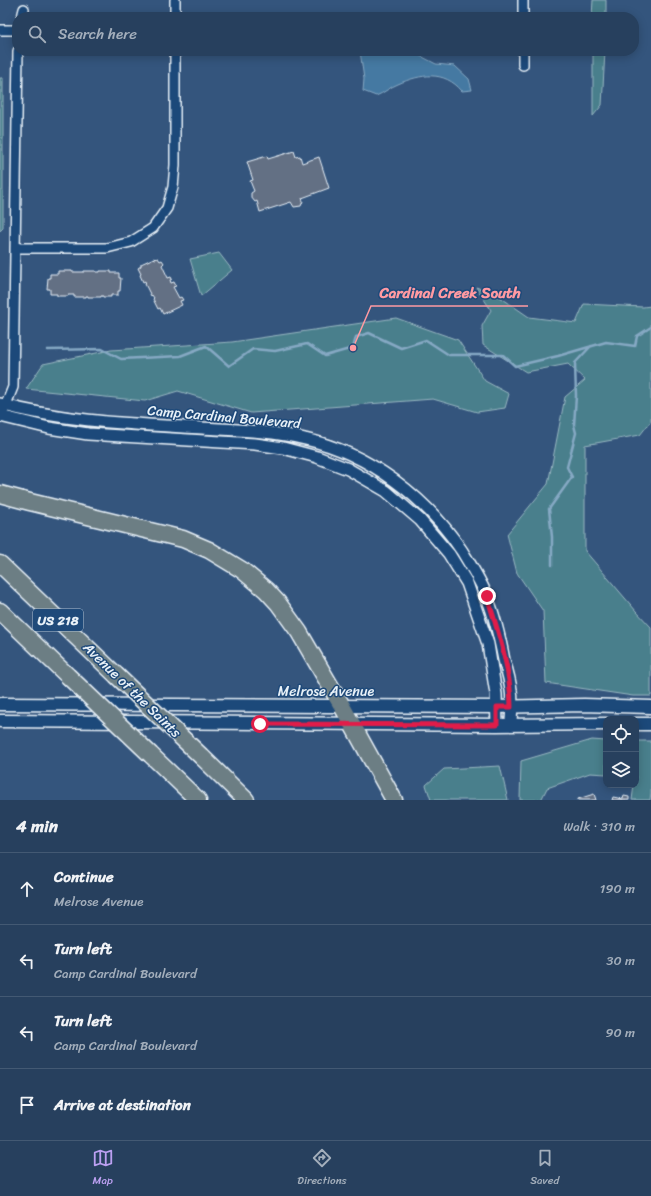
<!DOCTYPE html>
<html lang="en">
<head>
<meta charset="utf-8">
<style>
	body { margin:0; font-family:Sriracha,sans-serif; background:#2f4764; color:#f1f3f6 }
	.controls { position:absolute; right:12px; bottom:12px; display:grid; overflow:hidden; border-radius:8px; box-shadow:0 2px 10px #0003 }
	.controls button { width:36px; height:36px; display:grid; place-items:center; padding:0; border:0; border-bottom:1px solid #435973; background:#27405e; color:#f1f3f6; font:20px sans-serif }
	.stop { position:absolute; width:12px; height:12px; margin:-9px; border:3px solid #e11d48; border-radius:50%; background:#fff }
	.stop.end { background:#e11d48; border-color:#fff; box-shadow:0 1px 4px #0008 }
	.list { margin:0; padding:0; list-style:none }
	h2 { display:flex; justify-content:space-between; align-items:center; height:52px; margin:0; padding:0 16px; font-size:17px }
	h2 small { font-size:13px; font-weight:400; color:#a4afbc }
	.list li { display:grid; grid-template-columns:26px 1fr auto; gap:12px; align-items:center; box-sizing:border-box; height:72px; padding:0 16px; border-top:1px solid #435973 }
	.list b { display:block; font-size:15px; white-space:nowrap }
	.list p { margin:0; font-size:13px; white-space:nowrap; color:#a4afbc }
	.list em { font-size:13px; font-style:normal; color:#a4afbc }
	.icon { flex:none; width:22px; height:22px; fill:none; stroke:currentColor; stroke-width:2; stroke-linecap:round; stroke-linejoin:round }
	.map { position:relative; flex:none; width:651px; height:800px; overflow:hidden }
	.search { position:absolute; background:#27405e; box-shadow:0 2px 10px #0003; left:12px; right:12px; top:12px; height:44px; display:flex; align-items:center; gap:10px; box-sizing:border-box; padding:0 14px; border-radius:16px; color:#a4afbc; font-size:15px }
	.sheet { height:340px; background:#27405e }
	nav { display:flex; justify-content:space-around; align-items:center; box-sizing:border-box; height:56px; border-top:1px solid #435973; background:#27405e; font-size:11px; color:#a4afbc }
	nav a { display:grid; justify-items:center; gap:2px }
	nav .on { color:#bca0f2 }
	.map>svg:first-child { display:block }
	.green { fill:#4a7f8c; stroke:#99b8c2 }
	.water { fill:#4579a2; stroke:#86a9c4 }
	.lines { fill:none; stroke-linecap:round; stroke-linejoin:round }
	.stream { stroke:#86a9c4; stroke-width:2.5 }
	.building { fill:#646f84; stroke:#e8f1f8 }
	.minor-casing { stroke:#e8f1f8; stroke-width:12 }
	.tertiary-casing { stroke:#e8f1f8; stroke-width:14 }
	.secondary-casing { stroke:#e8f1f8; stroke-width:15 }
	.motorway-casing { stroke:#e8f1f8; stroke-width:19 }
	.minor { stroke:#1f4a7a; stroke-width:9 }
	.tertiary { stroke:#1f4a7a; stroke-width:11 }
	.secondary { stroke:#1f4a7a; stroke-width:12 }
	.motorway { stroke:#6c7e84; stroke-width:16 }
	.motorway-bridge-casing { stroke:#e8f1f8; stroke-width:19; stroke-linecap:butt }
	.motorway-bridge { stroke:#6c7e84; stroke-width:16 }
	.route { stroke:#e11d48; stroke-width:5 }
	.labels { text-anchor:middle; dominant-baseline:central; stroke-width:3; stroke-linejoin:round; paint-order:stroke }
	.shield { fill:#1f4a7a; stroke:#acbfd2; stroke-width:1 }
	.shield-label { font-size:13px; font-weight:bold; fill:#e8f1f8 }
	.street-label { font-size:14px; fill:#e8f1f8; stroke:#1f4a7a }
	.leader { fill:none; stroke:#ff9aa2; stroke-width:1.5 }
	.callout-dot { fill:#ff9aa2; stroke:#1f4a7a; stroke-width:1.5 }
	.callout-label { font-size:15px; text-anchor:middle; font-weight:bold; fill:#ff9aa2; stroke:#1f4a7a; stroke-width:3; stroke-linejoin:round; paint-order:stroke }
</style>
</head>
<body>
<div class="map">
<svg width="651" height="800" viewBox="0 0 651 800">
	<rect width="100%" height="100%" fill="#34557d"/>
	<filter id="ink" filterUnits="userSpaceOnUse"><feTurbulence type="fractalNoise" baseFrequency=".025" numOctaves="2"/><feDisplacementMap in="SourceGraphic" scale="8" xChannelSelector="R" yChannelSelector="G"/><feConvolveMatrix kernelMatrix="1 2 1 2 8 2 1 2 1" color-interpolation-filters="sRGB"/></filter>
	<g filter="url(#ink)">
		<path class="green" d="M593,0H606V17H592Z
			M593,51H605L602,105L593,116Z
			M0,78H3V228L0,231Z
			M219,253L232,270L201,296L190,259Z
			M476,287L497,295L529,317L576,323L584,304L643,307L651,306V421L640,435L585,445V551L636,611L651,627V696H633L546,683L543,611L517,573L507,534L548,484L565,397L585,380L568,364L526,372L483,345L482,326L491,310Z
			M396,318L458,340L485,381L509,394L505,408L477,412L433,399L251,413L178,391L145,401L26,389L43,364L111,350L232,342Z
			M592,740L606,741V774L590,773L547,788L541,800H520L521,761Z
			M636,741H651V792L650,800H632L634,785H636Z
			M500,766L508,800H431L426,785L444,769Z"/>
		<path class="water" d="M360,51H411L436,64L455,66L469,79L472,90L462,91C444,70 421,74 398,84C390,87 384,93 376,96L363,91L364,79Z"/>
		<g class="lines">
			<path class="stream" d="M47,350L102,349L121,359L180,356L206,346L229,366L253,349L275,351L307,344L325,356L353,348L356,337L369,333L401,348L426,340L449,355H503L515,366L558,356L606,342L635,346L637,336L651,327
				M552,565V537L549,509L572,477L567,467L576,433L574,425L576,396L575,363L591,346"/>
		</g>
		<path class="building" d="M294,151L296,157L300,156L302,163L319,157L329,188L302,198L303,201L301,206L294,207L291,202L260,212L257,201L255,202L251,197V193L254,191L250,181L253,180L247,162L267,156L268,159Z
			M154,258L155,259L158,258L160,261L162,260L164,263L162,265L168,278L171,277L172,279L170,280L171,283L174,282L176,286L173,287L179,298L181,297L183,300L180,301L182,305L163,314L160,308L158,309L153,299L154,298L152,295L151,296L145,284H146L145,281L143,282L140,275L141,274L138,268L141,266V264Z
			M58,271H72V272H84V271H96V272H100V271H111V273H119V278H121L120,291H118V295H111V297H103V296H101V297H88V296H86V297H74V295H68V296H57V294H50V289H47L48,278H50V274H58Z
			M594,794L596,800H578V799Z
			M624,796L629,797V800H612L613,797L623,799Z"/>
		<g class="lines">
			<g class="minor-casing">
				<path id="minor" d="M175,0V17
					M22,17L24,9
					M523,17V0
					M0,30H17
					M523,65V51
					M16,248H107L131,242L153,228L167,208L173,187L175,165V51
					M3,412L13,387L18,51"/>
			</g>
			<g class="tertiary-casing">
				<path id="tertiary" d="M0,404C66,422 134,424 202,428C237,430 272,431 305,439C369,453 427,498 462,551C471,566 481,581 487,597C495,617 500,639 504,660C507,670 510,680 511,690C513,702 511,714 511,725
					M0,416L49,428L88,434L255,444L283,448L317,457L348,469L386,491L420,520L449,554L467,583L488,644L496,694L497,725"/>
			</g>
			<g class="secondary-casing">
				<path id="secondary" d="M0,704L497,707L584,705L651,707
					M0,721L497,725L606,724
					M636,724H651"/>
			</g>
			<g class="motorway-casing">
				<path id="motorway" d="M0,494L30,502L183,539L209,550L242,570L266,590L278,603L299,632L342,706L394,800
					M0,564L116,675
					M0,611L68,676
					M151,755L198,800
					M202,757L246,800"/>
			</g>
			<use href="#minor" class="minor"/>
			<use href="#tertiary" class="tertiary"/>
			<use href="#secondary" class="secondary"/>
			<use href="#motorway" class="motorway"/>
			<g class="motorway-bridge-casing">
				<path id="motorway-bridge" d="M116,675L202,757
					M68,676L151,755"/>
			</g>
			<use href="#motorway-bridge" class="motorway-bridge"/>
		</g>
	</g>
	<g class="lines" filter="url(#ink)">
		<path class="route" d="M260,724L497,725V707H511C511,670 498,631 487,596"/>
	</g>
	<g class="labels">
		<rect class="shield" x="33" y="609" width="50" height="22" rx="3"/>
		<g class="shield-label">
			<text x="58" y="620">US 218</text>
		</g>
		<g class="street-label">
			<text transform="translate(224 417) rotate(5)">Camp Cardinal Boulevard</text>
			<text transform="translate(132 690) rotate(44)">Avenue of the Saints</text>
			<text x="326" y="691">Melrose Avenue</text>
		</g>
	</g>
	<path class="leader" d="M353 348L371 306H528"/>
	<circle class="callout-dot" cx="353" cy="348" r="4"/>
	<g class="callout-label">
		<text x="450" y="298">Cardinal Creek South</text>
	</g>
</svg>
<div class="controls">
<button><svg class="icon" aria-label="locate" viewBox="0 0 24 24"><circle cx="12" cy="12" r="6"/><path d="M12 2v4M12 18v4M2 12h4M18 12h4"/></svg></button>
<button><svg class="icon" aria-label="layers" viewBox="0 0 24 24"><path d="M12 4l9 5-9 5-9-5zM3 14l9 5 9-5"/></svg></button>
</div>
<div class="stop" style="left:260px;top:724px"></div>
<div class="stop end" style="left:487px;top:596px"></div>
<div class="search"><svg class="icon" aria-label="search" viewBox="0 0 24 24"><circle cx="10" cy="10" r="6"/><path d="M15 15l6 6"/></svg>Search here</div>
</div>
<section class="sheet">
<h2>4 min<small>Walk · 310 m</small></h2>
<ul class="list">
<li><svg class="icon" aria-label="ahead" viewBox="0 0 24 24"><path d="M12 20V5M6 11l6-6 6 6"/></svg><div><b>Continue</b><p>Melrose Avenue</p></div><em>190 m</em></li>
<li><svg class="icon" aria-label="left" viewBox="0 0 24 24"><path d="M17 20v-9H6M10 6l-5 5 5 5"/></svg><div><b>Turn left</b><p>Camp Cardinal Boulevard</p></div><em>30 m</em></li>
<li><svg class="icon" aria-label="left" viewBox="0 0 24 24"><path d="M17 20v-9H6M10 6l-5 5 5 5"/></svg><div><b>Turn left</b><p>Camp Cardinal Boulevard</p></div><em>90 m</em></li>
<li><svg class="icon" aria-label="arrive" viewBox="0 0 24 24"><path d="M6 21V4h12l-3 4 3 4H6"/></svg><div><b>Arrive at destination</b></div></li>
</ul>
</section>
<nav>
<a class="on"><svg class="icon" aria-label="map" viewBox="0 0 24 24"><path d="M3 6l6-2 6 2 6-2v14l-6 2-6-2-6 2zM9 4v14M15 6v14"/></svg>Map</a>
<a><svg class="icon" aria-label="directions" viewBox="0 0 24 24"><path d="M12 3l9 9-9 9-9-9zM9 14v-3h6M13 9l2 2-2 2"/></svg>Directions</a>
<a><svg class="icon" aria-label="saved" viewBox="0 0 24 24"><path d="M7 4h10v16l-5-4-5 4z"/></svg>Saved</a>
</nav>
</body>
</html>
